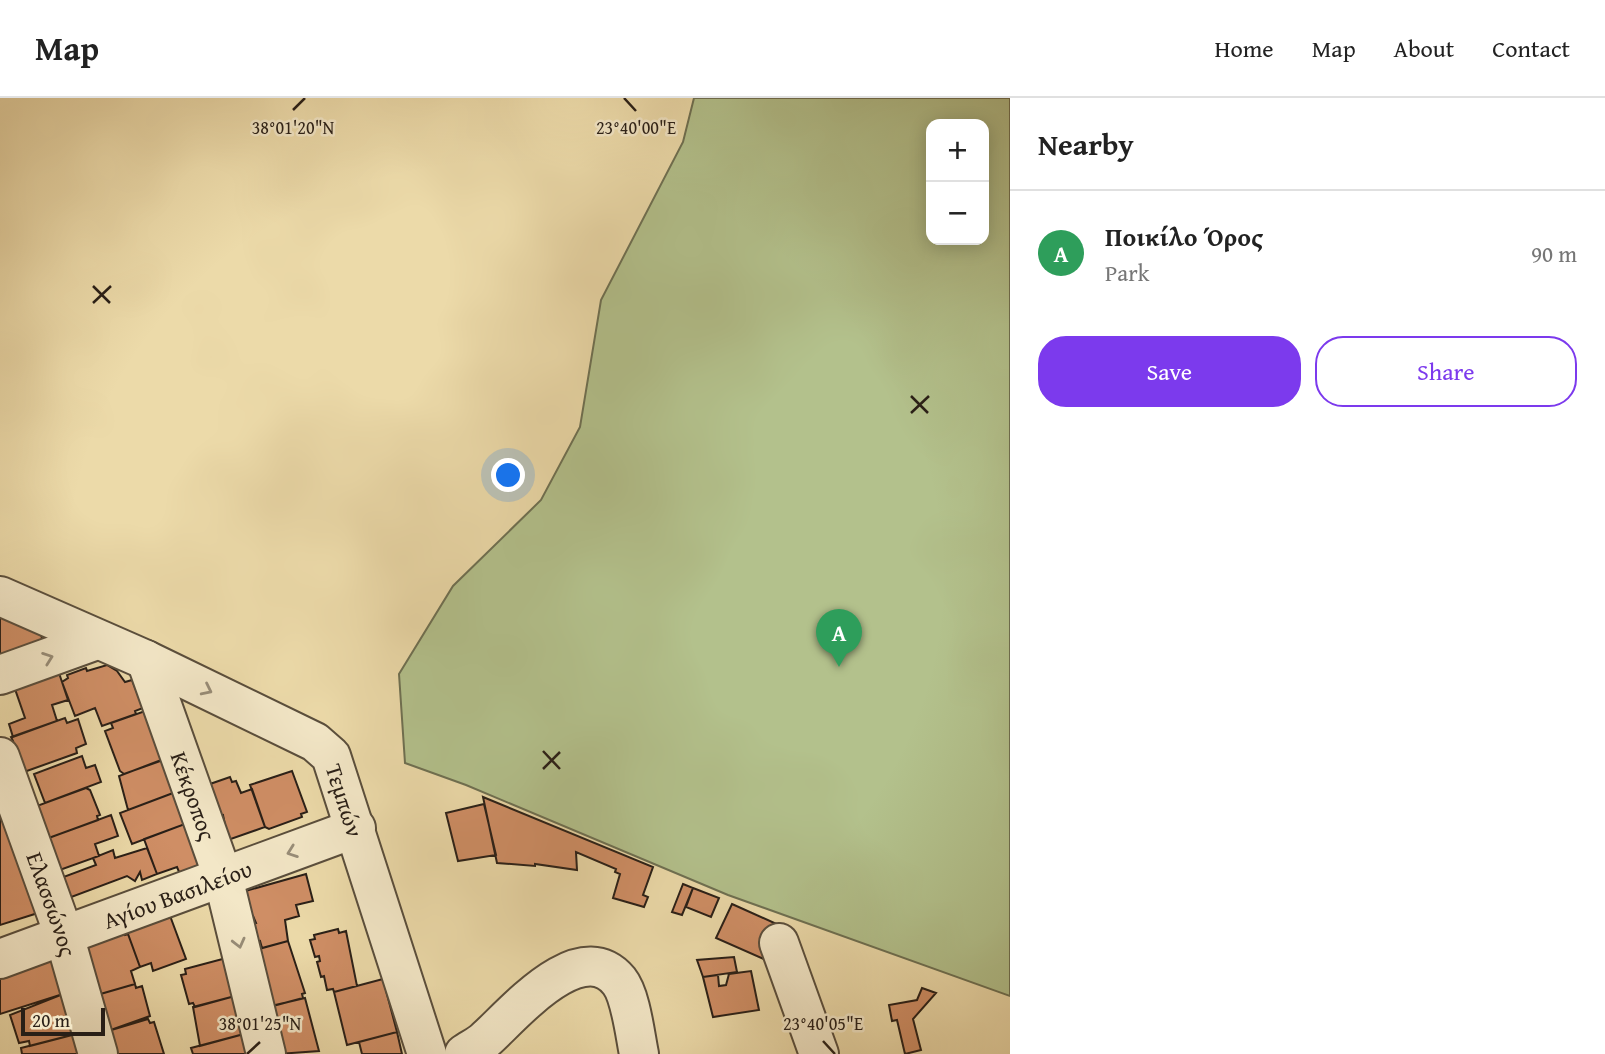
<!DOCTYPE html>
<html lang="en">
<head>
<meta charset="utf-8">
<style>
	body { margin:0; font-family:"Gentium Book Plus",serif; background:#f6f6f6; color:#222 }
	.controls { position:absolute; right:21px; top:21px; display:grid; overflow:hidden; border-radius:14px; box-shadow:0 4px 18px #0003 }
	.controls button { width:63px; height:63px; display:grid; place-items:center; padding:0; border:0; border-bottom:2px solid #e0e0e0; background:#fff; color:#222; font:35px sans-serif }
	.scale { position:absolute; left:21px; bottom:18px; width:84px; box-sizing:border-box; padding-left:7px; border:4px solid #291f17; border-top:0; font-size:19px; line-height:24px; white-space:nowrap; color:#291f17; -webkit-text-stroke:5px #f3e7c7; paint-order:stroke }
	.you { position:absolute; left:509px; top:378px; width:24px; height:24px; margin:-18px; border:5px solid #fff; border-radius:50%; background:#1a73e8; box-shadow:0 0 0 10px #1a73e833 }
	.badge { display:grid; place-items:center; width:46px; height:46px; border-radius:50%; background:#7c3aed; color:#fff; font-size:23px; font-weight:700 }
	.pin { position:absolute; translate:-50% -58px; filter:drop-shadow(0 2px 4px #0008) }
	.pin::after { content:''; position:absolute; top:37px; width:24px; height:21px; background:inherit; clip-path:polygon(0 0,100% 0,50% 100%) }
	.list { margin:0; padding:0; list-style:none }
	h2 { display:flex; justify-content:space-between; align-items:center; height:91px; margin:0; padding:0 28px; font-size:30px }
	h2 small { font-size:23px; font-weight:400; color:#767676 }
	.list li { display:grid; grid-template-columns:46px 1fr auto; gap:21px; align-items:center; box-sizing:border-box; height:126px; padding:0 28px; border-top:2px solid #e0e0e0 }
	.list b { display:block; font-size:26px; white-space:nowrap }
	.list p { margin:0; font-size:23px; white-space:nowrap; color:#767676 }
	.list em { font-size:23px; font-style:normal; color:#767676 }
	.actions { display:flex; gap:14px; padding:21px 28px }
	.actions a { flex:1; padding:16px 0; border:2px solid #7c3aed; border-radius:28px; text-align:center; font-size:24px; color:#7c3aed }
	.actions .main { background:#7c3aed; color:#fff }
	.map { position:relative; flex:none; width:1010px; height:956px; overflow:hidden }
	header { display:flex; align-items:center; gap:42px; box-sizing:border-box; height:98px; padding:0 35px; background:#fff; border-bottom:2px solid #e0e0e0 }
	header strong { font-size:33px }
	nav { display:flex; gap:38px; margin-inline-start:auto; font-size:24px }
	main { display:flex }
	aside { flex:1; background:#fff }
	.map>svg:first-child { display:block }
	.green { fill:#b3c18c; stroke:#6e7052; stroke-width:2; fill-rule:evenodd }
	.building { fill:#cf8e65; stroke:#291f17; stroke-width:2 }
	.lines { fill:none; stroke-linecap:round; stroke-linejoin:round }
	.minor-casing { stroke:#5a4e3c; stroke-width:42 }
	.minor { stroke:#f3e7c7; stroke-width:38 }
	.oneway { stroke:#988d78 }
	.ticks { fill:none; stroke:#291f17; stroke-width:2.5 }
	.labels { text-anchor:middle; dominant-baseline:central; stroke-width:5; stroke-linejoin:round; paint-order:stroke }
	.street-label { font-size:23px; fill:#291f17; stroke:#f3e7c7 }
	.ticks-label { font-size:18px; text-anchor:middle; fill:#291f17; stroke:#f3e7c7; stroke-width:5; stroke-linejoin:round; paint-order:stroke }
</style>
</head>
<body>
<header>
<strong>Map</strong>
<nav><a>Home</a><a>Map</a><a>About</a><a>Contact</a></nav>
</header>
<main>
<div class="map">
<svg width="1010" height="956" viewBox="0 0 1010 956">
	<rect width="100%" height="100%" fill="#ecdaa9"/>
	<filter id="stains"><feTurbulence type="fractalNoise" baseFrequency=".00286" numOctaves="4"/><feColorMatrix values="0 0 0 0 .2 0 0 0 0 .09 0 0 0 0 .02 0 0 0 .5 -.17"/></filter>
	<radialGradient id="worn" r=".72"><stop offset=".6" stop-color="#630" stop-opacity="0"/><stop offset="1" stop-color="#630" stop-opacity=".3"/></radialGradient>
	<path class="green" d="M694,0H1010V898L728,797L466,687L405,665L399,576L453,488L541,402L580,329L601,202L683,44ZM984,26V142H931V26Z"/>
	<path class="building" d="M0,519L41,536L45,553L0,568Z
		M107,567L117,573L125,584L132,582L143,610L135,613L136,616L102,628L95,610L75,618L62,584L68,580L67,577L86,570L87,573Z
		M59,575L68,602L52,607L57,623L13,639L9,626L25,620L15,591Z
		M148,612L166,661L124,676L120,673L105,633L113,630L111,625Z
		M65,620L67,625L78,621L86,646L76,650L77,655L24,674L8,644L13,643L11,639Z
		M82,658L86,670L95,667L101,684L45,705L34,676Z
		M169,659L181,692L128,712L119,678Z
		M292,673L307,714L301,716L302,719L269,731L265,729L250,687Z
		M230,679L232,684L236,683L241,695L252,691L265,729L228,742L223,717L217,719L210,686Z
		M86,690L90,692L100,717L97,718L98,722L46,741L34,709Z
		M181,692L193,723L132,746L120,715Z
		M483,699L653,769L643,797L648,799L644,809L613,800L620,776L615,774L616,771L576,754L577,772L535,766V768L497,765Z
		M484,706L496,757L458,763L446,715Z
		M111,717L118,738L95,746L99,758L57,773L46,741Z
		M4,720L41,814L0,827V721Z
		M193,723L210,770L182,781L177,769L157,776L144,741Z
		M147,750L157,776L142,782L140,774L135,783L127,778L66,801L58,781L96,767L93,760L113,752L115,760Z
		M306,776L313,803L296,807L299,818L285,822L288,843L262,850L260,843L255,844L250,826L256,825L253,818L249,819L242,794Z
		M683,786L693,790L682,817L672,814Z
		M693,790L719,800L711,819L686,809Z
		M732,806L781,828L766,862L716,840Z
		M169,815L186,861L153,873L151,865L140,869L128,836L130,831Z
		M338,831L339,835L346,833L357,888L334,894L333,891L327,892L324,878L321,879L317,864L320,863L319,858L315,859L310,842L315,841L314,837Z
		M123,833L125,837L128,836L140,869L131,873L135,886L97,897L79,848Z
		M288,843L305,895L302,896L303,900L273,908L259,851Z
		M54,857L63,896L0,916V876Z
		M230,859L235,898L195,909L193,905L189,906L181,877L186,876L185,871Z
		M734,859L737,874L703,879L697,862Z
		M751,873L759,912L713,919L703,879L718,877L719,888L726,887L729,876Z
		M383,881L397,934L347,947L334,894Z
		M135,886L136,890L142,888L150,918L108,933L97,897Z
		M922,890L936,895L913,921L921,952L905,956L897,922L892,923L889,907L917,902Z
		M63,896L76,936L30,948L29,943L19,945L10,917Z
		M235,898L244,936L200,948L193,909Z
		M305,900L319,953L278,956L271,908Z
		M148,921L150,925L154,924L164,956H109L108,933Z
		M397,934L402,956H362L359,944Z
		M76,936L84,956H22L21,950Z
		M244,936L255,956H193L191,950Z"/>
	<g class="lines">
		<g class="minor-casing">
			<g id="minor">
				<path id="s1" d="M0,498L146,562L315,644L331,658L427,956"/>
				<path id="s2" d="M146,562L223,779L266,956"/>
				<path d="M0,577L97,542"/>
				<path id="s3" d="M0,659L64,837L98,956"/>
				<path d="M779,845L819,956"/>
				<path id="s4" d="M0,861L356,730"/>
				<path d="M464,956C471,951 480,947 486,941C513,917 580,836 619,883C631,898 635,937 639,956"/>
			</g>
		</g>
		<use href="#minor" class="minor"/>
	</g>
	<defs><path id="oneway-chevron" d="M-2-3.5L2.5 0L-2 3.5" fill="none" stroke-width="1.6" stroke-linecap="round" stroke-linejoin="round" transform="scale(1.75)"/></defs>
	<g class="oneway">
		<use href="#oneway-chevron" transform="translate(48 560) rotate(-20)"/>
		<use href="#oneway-chevron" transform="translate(207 592) rotate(26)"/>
		<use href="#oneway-chevron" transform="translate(292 754) rotate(160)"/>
		<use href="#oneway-chevron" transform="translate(239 845) rotate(76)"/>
	</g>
	<path class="ticks" d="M624,0L636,13M293,12L305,0M93,188L110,205M93,205L111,188M911,298L928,315M911,315L929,298M543,653L560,671M543,671L560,654M823,943L835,956M247,956L260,944"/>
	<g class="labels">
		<g class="street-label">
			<text stroke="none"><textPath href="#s2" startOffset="144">Κέκροπος</textPath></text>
			<text stroke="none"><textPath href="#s1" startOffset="415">Τεμπών</textPath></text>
			<text stroke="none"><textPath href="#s4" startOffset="189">Αγίου Βασιλείου</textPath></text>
			<text stroke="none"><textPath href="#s3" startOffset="156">Ελασσώνος</textPath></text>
		</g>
	</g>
	<g class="ticks-label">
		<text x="293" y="36">38°01'20"N</text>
		<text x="636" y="36">23°40'00"E</text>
		<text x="823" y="932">23°40'05"E</text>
		<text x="260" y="932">38°01'25"N</text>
	</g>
	<rect width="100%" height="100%" filter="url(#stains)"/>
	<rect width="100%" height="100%" fill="url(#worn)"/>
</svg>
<div class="controls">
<button>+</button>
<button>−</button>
</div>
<div class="scale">20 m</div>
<div class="you"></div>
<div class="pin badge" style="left:839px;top:569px;background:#2e9e5b">A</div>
</div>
<aside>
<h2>Nearby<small></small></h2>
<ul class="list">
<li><span class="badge" style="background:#2e9e5b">A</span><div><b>Ποικίλο Όρος</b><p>Park</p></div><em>90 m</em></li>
</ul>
<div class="actions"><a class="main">Save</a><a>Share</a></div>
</aside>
</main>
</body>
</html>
